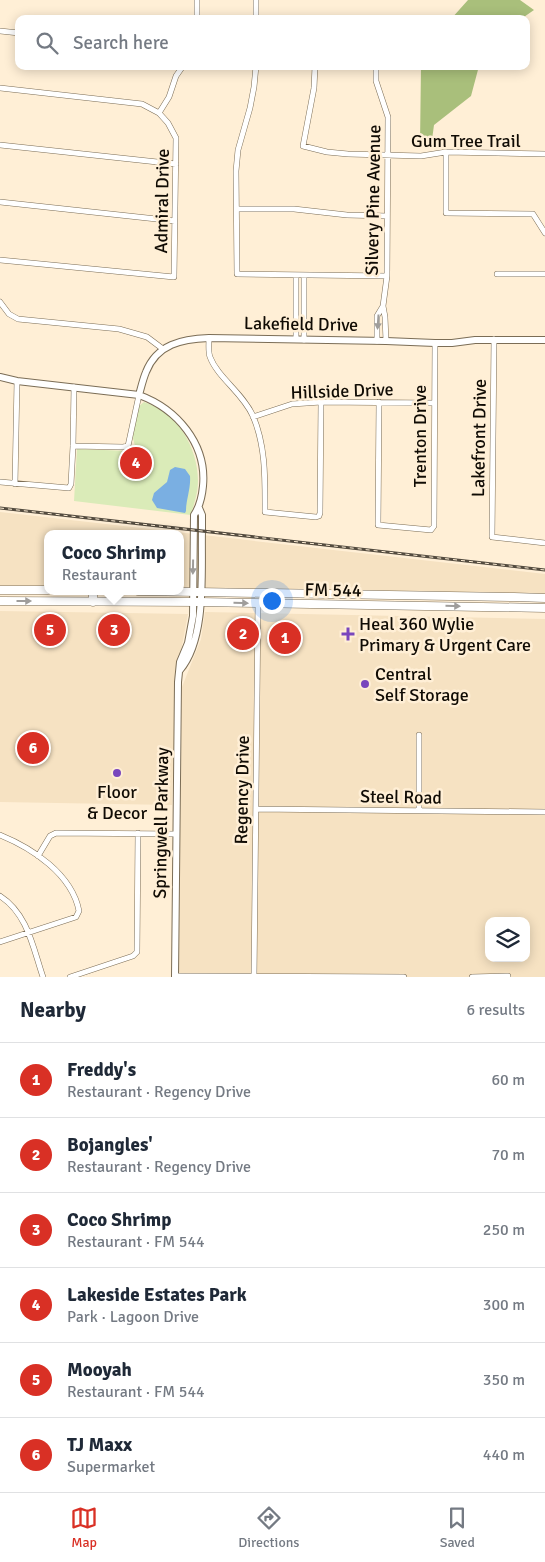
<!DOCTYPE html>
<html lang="en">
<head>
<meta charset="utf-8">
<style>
	body { margin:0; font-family:Signika,sans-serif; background:#f6f6f7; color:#1f2937 }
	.controls { position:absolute; right:15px; bottom:15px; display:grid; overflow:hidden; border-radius:10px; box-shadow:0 2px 12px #0003 }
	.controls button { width:45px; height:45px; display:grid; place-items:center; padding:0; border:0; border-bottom:1px solid #e0e1e3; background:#fff; color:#1f2937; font:25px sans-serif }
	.you { position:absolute; left:271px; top:600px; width:18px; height:18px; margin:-12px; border:4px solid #fff; border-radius:50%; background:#1a73e8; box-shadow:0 0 0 8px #1a73e833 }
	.badge { display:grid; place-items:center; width:32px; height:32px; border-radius:50%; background:#d93025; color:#fff; font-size:16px; font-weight:700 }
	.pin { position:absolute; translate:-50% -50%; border:2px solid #fff; box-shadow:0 1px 5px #0006 }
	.popup { position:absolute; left:44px; top:530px; width:140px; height:65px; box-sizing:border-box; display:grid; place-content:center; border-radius:10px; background:#fff; filter:drop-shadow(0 1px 4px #0005); font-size:16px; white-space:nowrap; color:#747a83 }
	.popup b { font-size:19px; color:#1f2937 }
	.popup::after { content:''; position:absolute; left:50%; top:100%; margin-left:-10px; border:10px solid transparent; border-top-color:#fff }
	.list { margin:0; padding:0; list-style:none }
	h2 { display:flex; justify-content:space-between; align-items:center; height:65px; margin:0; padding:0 20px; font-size:21px }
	h2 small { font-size:16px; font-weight:400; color:#747a83 }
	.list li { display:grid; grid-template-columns:32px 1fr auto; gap:15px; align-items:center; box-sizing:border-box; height:75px; padding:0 20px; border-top:1px solid #e0e1e3 }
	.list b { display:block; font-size:19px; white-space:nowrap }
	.list p { margin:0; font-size:16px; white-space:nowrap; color:#747a83 }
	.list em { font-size:16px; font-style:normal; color:#747a83 }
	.icon { flex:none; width:28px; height:28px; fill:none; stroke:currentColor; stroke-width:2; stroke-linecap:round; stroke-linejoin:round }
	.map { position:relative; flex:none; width:545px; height:977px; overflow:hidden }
	.search { position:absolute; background:#fff; box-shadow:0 2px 12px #0003; left:15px; right:15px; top:15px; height:55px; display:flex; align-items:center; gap:12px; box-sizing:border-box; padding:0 18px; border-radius:10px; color:#747a83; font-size:19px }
	.sheet { height:515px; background:#fff }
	nav { display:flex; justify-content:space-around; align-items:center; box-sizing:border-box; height:70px; border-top:1px solid #e0e1e3; background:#fff; font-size:14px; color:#747a83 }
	nav a { display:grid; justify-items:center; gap:2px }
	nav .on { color:#d93025 }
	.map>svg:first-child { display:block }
	.built { fill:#f6e2c2; fill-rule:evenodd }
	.green { fill:#daebb8 }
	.forest { fill:#a9bf7b }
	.water { fill:#7aafe2 }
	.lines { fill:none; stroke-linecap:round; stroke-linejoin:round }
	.minor-casing { stroke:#7b6d56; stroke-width:6 }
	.tertiary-casing { stroke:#7b6d56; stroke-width:8 }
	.primary-casing { stroke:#7b6d56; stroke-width:9 }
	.minor { stroke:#fff; stroke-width:5 }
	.tertiary { stroke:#fff; stroke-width:6 }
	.primary { stroke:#fff; stroke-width:8 }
	.rail-casing { stroke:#534b3f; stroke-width:3 }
	.rail { stroke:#ffefd6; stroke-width:1; stroke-dasharray:4; stroke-linecap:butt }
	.oneway { fill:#9f9d9b }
	.poi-dot { fill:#7946bd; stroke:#ffefd6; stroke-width:2 }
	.labels { text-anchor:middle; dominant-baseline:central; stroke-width:5; stroke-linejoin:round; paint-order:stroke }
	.street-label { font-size:18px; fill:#100b04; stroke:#ffefd6 }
	.poi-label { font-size:18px; fill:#100b04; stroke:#ffefd6; text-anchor:start }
</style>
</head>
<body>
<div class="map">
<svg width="545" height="977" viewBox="0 0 545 977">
	<rect width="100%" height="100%" fill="#ffefd6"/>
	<path class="built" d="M0,512L545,574V595L180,589V534H48V588L0,587Z
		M0,611L188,614L176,677L172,805L0,802Z
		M205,612L545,619V977H178L182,687L201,639ZM489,921H526V958H489Z"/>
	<path class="green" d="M144,402C177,412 198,447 198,481C198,493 194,504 191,515L74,501L77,449L131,451L135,446L133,438L134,425L139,406Z"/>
	<path class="forest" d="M468,0H520L534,10L521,19H451Z
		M421,66H479L471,96L434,125L431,147L420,144Z"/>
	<path class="water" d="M175,467L185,469L190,476C191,488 186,500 186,511L185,513L157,508L152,500L154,493L167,482L170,470Z"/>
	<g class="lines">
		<g class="minor-casing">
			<path id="minor" d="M197,0V19
				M256,19V0
				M0,31L19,33
				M256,66L254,87L250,108L238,150L236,171L237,274L387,276
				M315,66L314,88L303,146L327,152L348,154L421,156L446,152L545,154
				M376,66V81L388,117L387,276L383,306
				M0,88L142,104L159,113L168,123L176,138L174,277L0,260
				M159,113L169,97L176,76L183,66
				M0,145L176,164
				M446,152V213L533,214L545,233
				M0,202L175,221
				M237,209H294L347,215L387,216
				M497,274H545
				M296,275V339
				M304,275V340
				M0,302L9,314L18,319L119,329L147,337L163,349
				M209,338C209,344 208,352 210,357C218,378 243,393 253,416C266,447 265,479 265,512L316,517L319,516L320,513L321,402
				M494,339L492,537L545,543
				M377,341V316L383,306L385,317L386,341
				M379,402L378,525L431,530L434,526L435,343
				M253,417L292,404L321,402L434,403
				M73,446L123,447L128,446L139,395
				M0,482L69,488L71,484L73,446L74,387
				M15,484L17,381
				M256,809L545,812
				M419,811V735
				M0,835C32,848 72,874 79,911L76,917L0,942
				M38,856L50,836L56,833L176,834
				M0,896C28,914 33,948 43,977
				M175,976L404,977
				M70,977L133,956L137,952L138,833
				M254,977L258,604
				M472,977L508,976"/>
		</g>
		<g class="tertiary-casing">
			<path id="tertiary" d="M0,377L17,381L139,395C177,409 207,444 203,486C202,497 200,506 194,515L193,616L188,643L180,662L178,682L175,977
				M139,395C141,388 143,379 146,372C157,344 182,339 209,338L386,341L435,343H452L475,340H545
				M180,670C207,638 201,571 202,530V515L199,508"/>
		</g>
		<g class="primary-casing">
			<path id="primary" d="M0,590H48
				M93,591V602
				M138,591L514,597L545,598
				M0,601L200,602L545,608"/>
		</g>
		<use href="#minor" class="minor"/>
		<use href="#tertiary" class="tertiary"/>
		<use href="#primary" class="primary"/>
		<g class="rail-casing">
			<path id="rail" d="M0,508L545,570"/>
		</g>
		<use href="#rail" class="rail"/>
	</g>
	<defs><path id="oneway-solid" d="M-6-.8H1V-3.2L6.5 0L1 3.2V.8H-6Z" transform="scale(1.25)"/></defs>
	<g class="oneway">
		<use href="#oneway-solid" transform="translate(378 322) rotate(94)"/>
		<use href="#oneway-solid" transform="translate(193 567) rotate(91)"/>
		<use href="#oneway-solid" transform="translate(24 601)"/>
		<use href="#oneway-solid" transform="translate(241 603) rotate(1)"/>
		<use href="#oneway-solid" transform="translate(453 606) rotate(1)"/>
	</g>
	<g class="poi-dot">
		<path d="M345.5 626.5h5v5h5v5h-5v5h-5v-5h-5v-5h5z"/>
		<circle cx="365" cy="684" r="5"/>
		<circle cx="117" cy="773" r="5"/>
	</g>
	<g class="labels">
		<g class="street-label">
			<text x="466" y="141">Gum Tree Trail</text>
			<text transform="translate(373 200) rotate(-89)">Silvery Pine Avenue</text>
			<text transform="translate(162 201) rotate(-89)">Admiral Drive</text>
			<text transform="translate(301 324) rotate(1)">Lakefield Drive</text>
			<text transform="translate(342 391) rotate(-2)">Hillside Drive</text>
			<text transform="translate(420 436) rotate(-90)">Trenton Drive</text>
			<text transform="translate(479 438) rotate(-89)">Lakefront Drive</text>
			<text transform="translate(333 590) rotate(1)">FM 544</text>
			<text transform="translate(242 790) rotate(-89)">Regency Drive</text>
			<text transform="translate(401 797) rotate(1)">Steel Road</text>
			<text transform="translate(161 823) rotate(-89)">Springwell Parkway</text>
		</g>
		<g class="poi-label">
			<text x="359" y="624">Heal 360 Wylie<tspan x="359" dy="21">Primary &amp; Urgent Care</tspan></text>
			<text x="375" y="674">Central<tspan x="375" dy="21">Self Storage</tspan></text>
			<text x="117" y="792" text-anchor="middle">Floor<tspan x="117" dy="21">&amp; Decor</tspan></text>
		</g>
	</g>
</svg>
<div class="controls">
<button><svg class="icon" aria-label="layers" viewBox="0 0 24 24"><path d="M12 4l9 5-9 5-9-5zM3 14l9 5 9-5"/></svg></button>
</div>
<div class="you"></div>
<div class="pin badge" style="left:285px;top:638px">1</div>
<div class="pin badge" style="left:243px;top:634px">2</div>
<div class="pin badge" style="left:114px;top:630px">3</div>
<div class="popup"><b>Coco Shrimp</b>Restaurant</div>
<div class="pin badge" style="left:136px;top:463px">4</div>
<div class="pin badge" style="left:50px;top:630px">5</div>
<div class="pin badge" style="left:33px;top:748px">6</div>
<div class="search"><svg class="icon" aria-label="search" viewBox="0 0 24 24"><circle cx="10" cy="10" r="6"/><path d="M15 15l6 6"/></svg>Search here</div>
</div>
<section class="sheet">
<h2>Nearby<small>6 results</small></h2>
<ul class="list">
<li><span class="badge">1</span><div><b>Freddy's</b><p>Restaurant · Regency Drive</p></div><em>60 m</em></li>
<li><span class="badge">2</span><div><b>Bojangles'</b><p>Restaurant · Regency Drive</p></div><em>70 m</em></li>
<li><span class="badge">3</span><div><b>Coco Shrimp</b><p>Restaurant · FM 544</p></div><em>250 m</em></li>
<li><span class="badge">4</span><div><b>Lakeside Estates Park</b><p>Park · Lagoon Drive</p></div><em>300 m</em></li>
<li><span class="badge">5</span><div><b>Mooyah</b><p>Restaurant · FM 544</p></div><em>350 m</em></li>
<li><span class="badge">6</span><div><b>TJ Maxx</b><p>Supermarket</p></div><em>440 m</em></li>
</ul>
</section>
<nav>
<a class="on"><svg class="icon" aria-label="map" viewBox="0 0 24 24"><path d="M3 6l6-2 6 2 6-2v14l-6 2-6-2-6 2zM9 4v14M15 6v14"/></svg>Map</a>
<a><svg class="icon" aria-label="directions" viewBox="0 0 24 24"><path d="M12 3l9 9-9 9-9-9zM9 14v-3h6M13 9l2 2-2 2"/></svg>Directions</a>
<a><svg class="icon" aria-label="saved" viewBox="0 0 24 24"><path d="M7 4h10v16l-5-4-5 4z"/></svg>Saved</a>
</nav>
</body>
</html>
